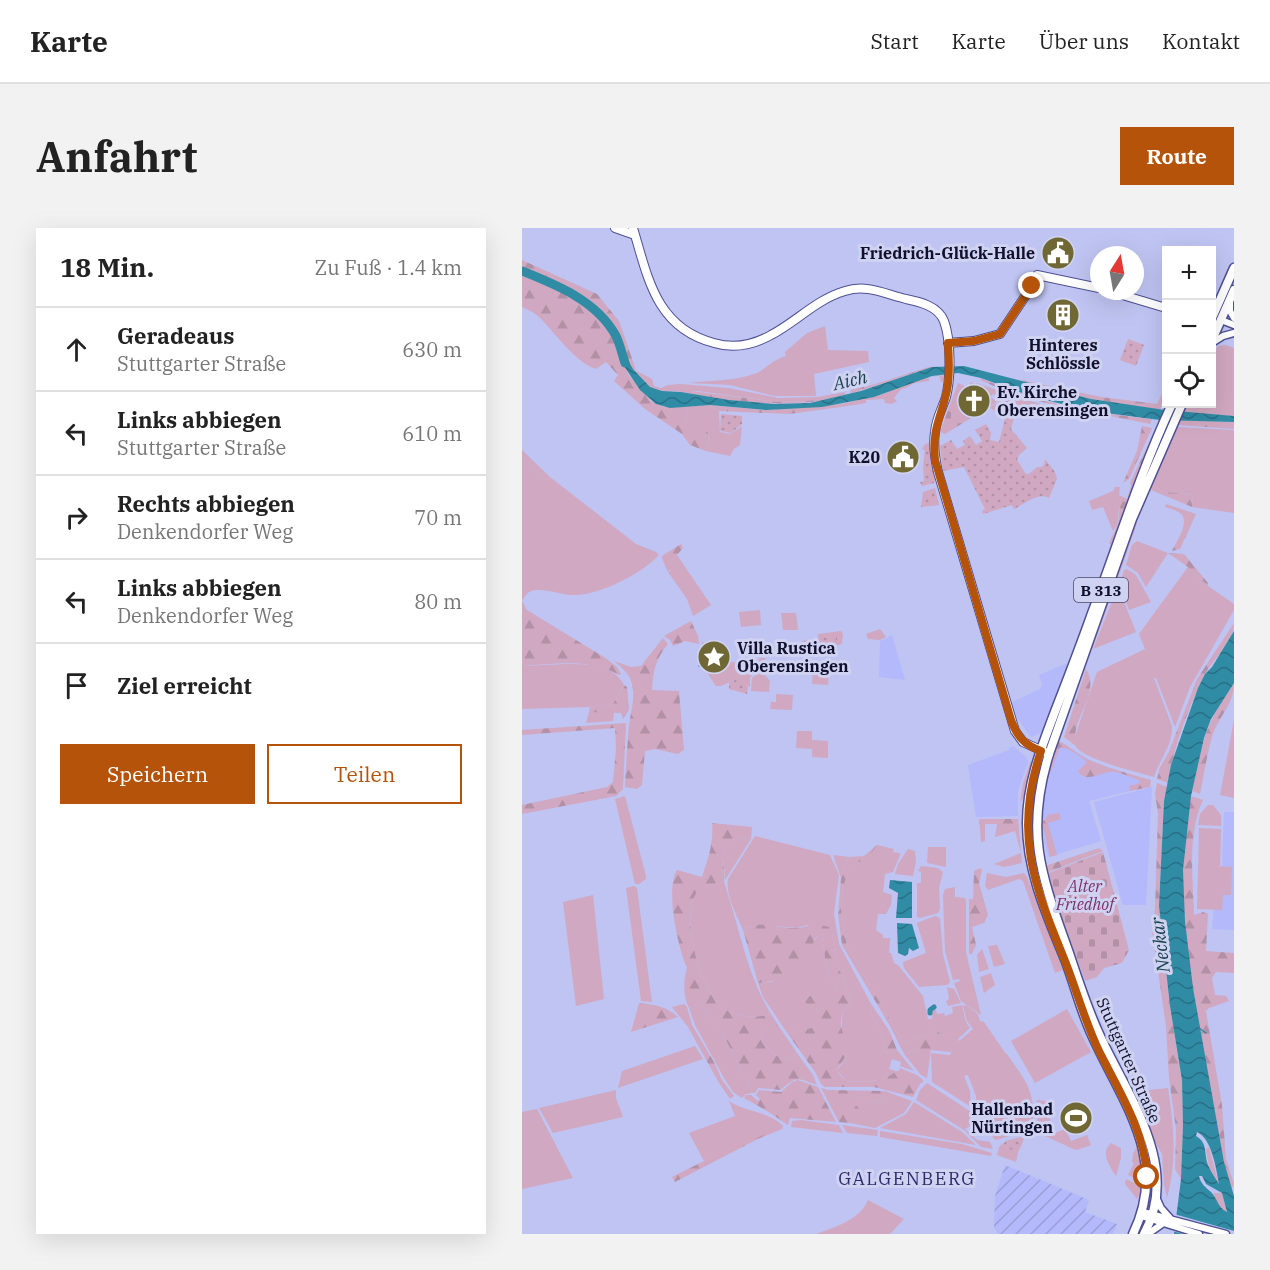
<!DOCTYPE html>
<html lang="de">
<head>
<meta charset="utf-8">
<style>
	body { margin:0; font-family:"IBM Plex Serif",serif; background:#f2f2f2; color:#222 }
	.controls { position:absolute; right:18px; top:18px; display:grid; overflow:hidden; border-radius:0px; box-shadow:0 6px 24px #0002 }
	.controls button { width:54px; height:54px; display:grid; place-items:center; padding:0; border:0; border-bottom:2px solid #e0e0e0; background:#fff; color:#222; font:30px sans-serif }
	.compass { position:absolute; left:568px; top:18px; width:54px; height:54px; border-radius:50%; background:#fff; box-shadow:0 6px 24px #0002; rotate:11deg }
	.stop { position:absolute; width:18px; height:18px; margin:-14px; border:4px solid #b45309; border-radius:50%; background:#fff }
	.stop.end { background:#b45309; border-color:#fff; box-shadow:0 2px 6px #0008 }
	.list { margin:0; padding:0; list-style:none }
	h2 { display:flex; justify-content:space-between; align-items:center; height:78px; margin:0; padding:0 24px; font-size:26px }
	h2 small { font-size:20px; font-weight:400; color:#767676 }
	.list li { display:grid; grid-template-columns:39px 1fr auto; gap:18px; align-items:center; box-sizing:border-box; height:84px; padding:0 24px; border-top:2px solid #e0e0e0 }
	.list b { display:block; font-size:22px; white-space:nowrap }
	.list p { margin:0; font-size:20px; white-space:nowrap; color:#767676 }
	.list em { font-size:20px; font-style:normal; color:#767676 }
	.actions { display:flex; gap:12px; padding:18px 24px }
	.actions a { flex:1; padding:14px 0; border:2px solid #b45309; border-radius:0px; text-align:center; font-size:21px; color:#b45309 }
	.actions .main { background:#b45309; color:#fff }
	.icon { flex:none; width:33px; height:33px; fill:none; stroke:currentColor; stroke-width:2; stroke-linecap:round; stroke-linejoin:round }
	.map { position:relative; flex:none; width:712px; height:1006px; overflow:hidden; border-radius:0px }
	header { display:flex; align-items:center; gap:36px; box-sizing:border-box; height:84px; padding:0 30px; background:#fff; border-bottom:2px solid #e0e0e0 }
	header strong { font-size:28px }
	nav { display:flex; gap:33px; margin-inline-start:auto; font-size:21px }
	.intro { display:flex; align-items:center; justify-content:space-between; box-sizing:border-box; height:144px; padding:0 36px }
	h1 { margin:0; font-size:42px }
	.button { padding:15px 27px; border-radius:0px; background:#b45309; color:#fff; font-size:21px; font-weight:700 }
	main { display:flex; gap:36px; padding:0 36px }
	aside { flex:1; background:#fff; border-radius:0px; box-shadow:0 6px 24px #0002 }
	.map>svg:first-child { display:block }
	.built { fill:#b3b9fb }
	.industrial { fill:url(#industrial-furrows) }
	.green { fill:#d0a8c1 }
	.forest { fill:url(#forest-firs) }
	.cemetery { fill:url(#cemetery-stones) }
	.park { fill:url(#park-dots) }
	.water { fill:url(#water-waves); fill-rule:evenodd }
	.pier { fill:#bfc4f2 }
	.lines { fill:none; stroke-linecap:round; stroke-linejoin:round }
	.stream { stroke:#308ba5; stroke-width:1.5 }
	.canal { stroke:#308ba5; stroke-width:5 }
	.river { stroke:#308ba5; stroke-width:9 }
	.tertiary-casing { stroke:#4f5094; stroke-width:9 }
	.secondary-casing { stroke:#4f5094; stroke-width:10 }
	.primary-casing { stroke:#4f5094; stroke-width:11 }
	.tertiary { stroke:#fff; stroke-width:6 }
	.secondary { stroke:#fff; stroke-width:8 }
	.primary { stroke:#fff; stroke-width:8 }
	.route { stroke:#b45309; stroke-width:8 }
	.labels { text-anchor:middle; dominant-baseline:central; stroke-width:6; stroke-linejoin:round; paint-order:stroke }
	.shield { fill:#cfd2f1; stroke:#4a4a67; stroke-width:1.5 }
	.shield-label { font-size:15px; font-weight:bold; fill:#11102c }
	.poi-label { font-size:16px; font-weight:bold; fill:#11102c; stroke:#cfd2f1; text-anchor:end }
	.park-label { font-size:16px; font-style:italic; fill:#7c3166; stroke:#cfd2f1 }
	.street-label { font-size:16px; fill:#11102c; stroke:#cfd2f1 }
	.water-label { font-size:18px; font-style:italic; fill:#1a424e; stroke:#cfd2f1 }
	.neighbourhood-label { font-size:18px; letter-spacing:1.5px; fill:#2e2b6b; stroke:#cfd2f1 }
</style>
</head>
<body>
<header>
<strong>Karte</strong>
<nav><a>Start</a><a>Karte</a><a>Über uns</a><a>Kontakt</a></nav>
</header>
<div class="intro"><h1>Anfahrt</h1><a class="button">Route</a></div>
<main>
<aside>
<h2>18 Min.<small>Zu Fuß · 1.4 km</small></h2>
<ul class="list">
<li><svg class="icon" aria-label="ahead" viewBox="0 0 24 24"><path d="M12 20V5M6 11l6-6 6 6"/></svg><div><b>Geradeaus</b><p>Stuttgarter Straße</p></div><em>630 m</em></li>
<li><svg class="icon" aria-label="left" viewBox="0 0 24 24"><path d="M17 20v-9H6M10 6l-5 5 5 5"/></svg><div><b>Links abbiegen</b><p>Stuttgarter Straße</p></div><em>610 m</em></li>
<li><svg class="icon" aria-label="right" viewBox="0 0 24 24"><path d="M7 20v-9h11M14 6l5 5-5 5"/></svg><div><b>Rechts abbiegen</b><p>Denkendorfer Weg</p></div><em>70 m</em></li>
<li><svg class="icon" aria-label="left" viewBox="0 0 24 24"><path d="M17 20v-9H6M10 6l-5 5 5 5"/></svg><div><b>Links abbiegen</b><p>Denkendorfer Weg</p></div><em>80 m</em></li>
<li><svg class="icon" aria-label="arrive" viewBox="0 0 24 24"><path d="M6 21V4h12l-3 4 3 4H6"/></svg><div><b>Ziel erreicht</b></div></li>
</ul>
<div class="actions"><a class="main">Speichern</a><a>Teilen</a></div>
</aside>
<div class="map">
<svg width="712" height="1006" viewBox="0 0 712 1006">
	<defs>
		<pattern id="industrial-furrows" width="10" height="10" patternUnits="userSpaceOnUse" patternTransform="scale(1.5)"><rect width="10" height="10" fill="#b3b9fb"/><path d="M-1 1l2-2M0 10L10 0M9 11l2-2" fill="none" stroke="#999ed7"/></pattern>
		<pattern id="forest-firs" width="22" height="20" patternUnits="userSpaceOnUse" patternTransform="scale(1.5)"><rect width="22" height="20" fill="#d0a8c1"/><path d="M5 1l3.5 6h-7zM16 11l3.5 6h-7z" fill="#b290a6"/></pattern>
		<pattern id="cemetery-stones" width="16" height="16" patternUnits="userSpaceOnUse" patternTransform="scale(1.5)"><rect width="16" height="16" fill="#d0a8c1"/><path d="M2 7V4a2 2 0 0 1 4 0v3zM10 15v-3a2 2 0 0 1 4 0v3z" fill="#b290a6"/></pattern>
		<pattern id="park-dots" width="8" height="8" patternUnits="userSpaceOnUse" patternTransform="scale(1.5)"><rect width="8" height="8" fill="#d0a8c1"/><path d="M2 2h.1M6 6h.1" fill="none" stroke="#b290a6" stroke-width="1.8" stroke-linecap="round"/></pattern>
		<pattern id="water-waves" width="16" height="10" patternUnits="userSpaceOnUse" patternTransform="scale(1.5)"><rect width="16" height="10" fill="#308ba5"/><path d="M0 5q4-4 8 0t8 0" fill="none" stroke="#277087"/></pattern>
	</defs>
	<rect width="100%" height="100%" fill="#bfc4f2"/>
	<path class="built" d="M370,407L383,452L357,449L358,413Z
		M548,434L522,503L510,509L508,508L489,481L488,475L518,461L520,456L517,447Z
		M537,513L571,534L628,553V558L567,573L579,613L526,629L517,589L520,565Z
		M491,518L504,529L506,534L496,562V588L454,589L446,537L487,522V520Z
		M630,559L624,677H601L572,574Z
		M702,584H712V702L690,701L693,664H699Z"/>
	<path class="industrial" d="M483,937L567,972L563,984L595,996L591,1006H476L472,1000L473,968Z"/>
	<path class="green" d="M303,98L306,122L346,123L347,134L292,146L294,168H252L208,157L167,155C188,152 215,153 235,145C245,140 252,131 264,128L263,124L285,105Z
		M704,117L712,120V188L661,184L665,176H690V129L696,118Z
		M111,141L130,151L132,158L139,160L146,157L158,156L206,160L257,170L296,169L323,164V166H328L287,173L255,174L176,163H140L128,159Z
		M417,147L407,149V153L393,155L382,161L380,160L372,170L375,173L370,176L363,175L362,171L344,172V175L319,179V176L361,166L400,150L423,147L421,154H419Z
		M454,155L501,171L551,185V187L486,169L475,174L477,170L471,166L468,169Z
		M188,177L197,183L198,204L208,206L220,198L218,217L212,221L208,228L184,223L187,208L163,196L166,178Z
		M656,199L712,202V285L670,279L671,266L642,264L630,258Z
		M0,230L25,252L28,249L114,316L134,324L137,327C121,345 76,368 52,367C40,367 26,361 14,362C7,362 3,367 0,373Z
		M593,259H598L597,267L605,271L597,281L595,298L591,303L581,279L570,282L567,273L591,263Z
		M613,293L615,295C591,367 563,438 538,510L536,509L592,357Z
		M615,313L646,325L624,359L616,345L604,337L610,317Z
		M155,327L189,377L171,388L165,371L146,344L148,343V335Z
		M666,339L686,358L712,376V382L668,459L653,499L634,450H632L650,498C651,517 637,532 632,549C614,544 569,533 556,521C552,517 552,513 553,508L575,444L623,421L617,406Z
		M605,341L614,347L629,374L607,382L598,356L602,342Z
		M596,359L614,404L571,421Z
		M238,382L239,397L219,399L217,384Z
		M259,385H274L276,402H261Z
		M358,401L364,409L358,412L346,411L344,406Z
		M319,403L321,406L320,415L318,417L280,415V413L296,411V406Z
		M180,414L203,420L204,434L232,435L235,437L234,444L228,449V459L213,452L199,458H194L180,437Z
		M237,430H243L242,446L248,453L247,464L229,463L230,450L236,445Z
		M44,436C66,436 91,436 102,457L91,476L68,479L0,481V438Z
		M291,440L307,441L306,457L290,456Z
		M254,466L271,467L270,482L248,481L249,474H254Z
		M67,484H92L91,493L64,495Z
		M712,492V570L698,567Z
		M275,503H290V512L306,513V530L290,529V521L274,520Z
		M508,534L512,535C507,547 506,566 498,574L501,556Z
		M103,568L124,648V651L117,656H113L93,571Z
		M686,577H691L699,587V598L676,597L678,586Z
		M677,600L699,601L698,638H693L710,639L709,667H701L700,682L675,681Z
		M233,608L308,627L317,647L312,686L317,716L348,774L350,788L359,804L364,825L375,822L392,843L378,838L379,834L370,831L367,841L374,843C362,855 341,854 324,853L315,842C339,811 318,822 320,798C320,794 320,788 321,784C324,778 327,778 328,771L314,732L310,705L285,697L274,700L255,698L225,699L221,702C215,688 203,666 206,651Z
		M215,610L229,611L203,652C204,634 193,622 215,610Z
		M355,617L372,621L371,624L378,625V627L371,644L363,646L361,664L370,667L369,677L364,686H356L354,702L361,707V710H368L367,725H369L372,735L376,737L401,768L406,791H410V783L414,781L415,786L422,785L423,788L431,785L430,779L440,777L444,794L448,800L436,811L437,813L451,801L445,793L441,778L444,777L456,786L458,793L462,794L484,826H485C504,854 513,861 511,897L500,904L475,912L472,911L460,892L463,889L461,887L457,889L454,883V868L446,847L442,848L448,863L449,879L410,854L409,825L428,827L430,821L426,812L432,811L413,803L382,816L325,718L319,681L321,660L329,632L343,633Z
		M406,619H424V639L405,635Z
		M386,621L393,623L394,634L391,648L373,646L376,636Z
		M312,627L327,629L319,650L312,630Z
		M399,638L416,640L421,644L417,660L418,681L416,685L398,690L395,689V655H399V644L396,643Z
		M465,645L484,649L502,645L505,649L541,742L533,745L501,653L497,651L466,662L463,658Z
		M202,654C217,698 225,747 249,786C235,791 212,789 200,779C179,761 163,703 170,676C171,670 175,664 177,659Z
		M112,658L115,660L130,774L119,773L104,660Z
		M433,659V669L443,670L444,672V724L459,787L439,773L432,755L438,753L437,751L431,752L423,723L421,667L423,661Z
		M71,667L82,771L54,778L41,674Z
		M413,688L418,690L421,726L428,754L425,757L397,759L382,740L381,734L404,725L395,695Z
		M297,707H300L305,744L315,760L310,764L286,768L291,787L298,792L293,799L266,806L241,769L236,755L250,754Z
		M475,717L483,736L472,739L466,718Z
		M460,721L467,741L457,744L455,727Z
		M469,745L473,757L462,765L458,749Z
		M425,759L432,761L439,775L426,778L424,773L427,771Z
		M162,776L165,779L170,797L166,799L150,779Z
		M178,776C201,802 216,833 230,865L224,866L220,870L211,864L202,850L173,797L167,780Z
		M545,781L569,824L513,855L489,813Z
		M256,797L275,825C272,827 270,829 266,830C256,833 243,818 238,810L244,800H252Z
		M173,818L181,831L96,860L100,843Z
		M397,821H409L405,850L399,847L382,826Z
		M405,855L449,884L452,888L449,890L452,895L443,901L455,912L468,914L471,921L459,919L442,902L394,872L398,862Z
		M646,860C652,898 655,933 645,970L642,957L640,926L633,914L625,892L610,864Z
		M94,862V870L101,889L31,905L17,880Z
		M363,863L390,873L382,885L353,900L328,895V867L341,869L353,875L359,874Z
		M515,872L529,874L533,880L525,884L533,905L543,901L549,913L565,907L569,917L555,922L551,921L517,905L514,880L519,879V874H514Z
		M207,873C223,884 246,883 261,898L260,901L182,933L167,905L213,888Z
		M392,874L440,904L454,917L358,900L384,886Z
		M15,881L51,950L0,961V884Z
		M279,892L317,897L321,905L269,899L270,893Z
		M320,897L356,902L355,908L325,905Z
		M358,903L440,916L470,925L469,928L358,909Z
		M481,915V917L496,925L494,934L475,927L477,919Z
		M589,915L599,920V930L594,948C587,938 578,924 589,915Z
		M616,918C619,934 626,957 615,971L603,956L604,951L612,955L613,950L606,947L612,935L610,934L611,925Z
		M687,919L697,957L687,939L684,921Z
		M691,965H700L705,984L697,980Z
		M346,972L382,991L368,1006H294C313,999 338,992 346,972Z"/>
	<path class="forest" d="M0,32L75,66L97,93L114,142L111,141L101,125L106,146L129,173L142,179L166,178L163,196L184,200L187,208L184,223L168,217L160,206L123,181L92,153L96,147L84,134L74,141C52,134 33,104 17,89C12,84 6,82 0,79Z
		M414,138L328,166L329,162L350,157L407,139Z
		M459,150C512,174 572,186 630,191L628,196L528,176L488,165L458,152Z
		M495,151L579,169L635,176L643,160L644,161L638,182L569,171L515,158Z
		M153,161L255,174L287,173L319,167L320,169C275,179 229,176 184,169C173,167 163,164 152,163Z
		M486,169L551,187L550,190L497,181L483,185L471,182L468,179Z
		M319,176V179L267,186L197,183L188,177L244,182Z
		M658,192L712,194V201L655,197Z
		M636,196L638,197L586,335L584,332L589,317L587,315C589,309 593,304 595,298C599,288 594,277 605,271L609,258L608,255Z
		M620,198L630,200L607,251L601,255L615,223Z
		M0,222L28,249L25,252L0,230Z
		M630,258L642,264L671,266L670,279L629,262Z
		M644,276L674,286L658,321L650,323C654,314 669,293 658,285C654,282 648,281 643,279Z
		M159,316L161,320L148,335V341L146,344L140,330V328Z
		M646,325L662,326L686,355V358L666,339Z
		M0,373L5,382L85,431L95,439L99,446L97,447C67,430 33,436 0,438Z
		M169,393L176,408L177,416L163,413L151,418L148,412L142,408Z
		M712,395C712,416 689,432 681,450C666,481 651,521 646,555L635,551L638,539L646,526L675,451Z
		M141,410L146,416C134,430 131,443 130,462L157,463L162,522L156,526L133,521L123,523L120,557L115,561L103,559C104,539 105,518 107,497C109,481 115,466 108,450C104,443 98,438 92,433L109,439L119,438Z
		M564,441C580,466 547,492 554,518L542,509Z
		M712,455C712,476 698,487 691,506C685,525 682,547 678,566L670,563C679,519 684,492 712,455Z
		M102,457L105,459L107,481L101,491L99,485L67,484L68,479L91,476Z
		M104,495L101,561L94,568L0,586V577L85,559L91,554L94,520L93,500L0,507V502Z
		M536,513C547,517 554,526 565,531C585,540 608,546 629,552L628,559L608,563L607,558L618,555L617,552C610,550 601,545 593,544C581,542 564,557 556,543L564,535L563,532L548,522L538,519L524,557Z
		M635,555L645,559L642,573L637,678L648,778L660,852L661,897L659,951L653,941L654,902L647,850L644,798L630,703L633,681L636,585L633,566Z
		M669,568L681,572C665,606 671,650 672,687L681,684L686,686L684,723L712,725V745L694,744L690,750L693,767L704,768L707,773L687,780L684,783L700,877L704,931L712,956L709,962L702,934C686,839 661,743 661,645C661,620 666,593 669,568Z
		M537,585L539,591L526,595L535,627L528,629L520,595L526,587Z
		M457,591H496L500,635L482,639L472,636L499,625L493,603L473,609L475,596H463V613L459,614Z
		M190,595L230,599L229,611L215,610C192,623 205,636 202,654L178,659C175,664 171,670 170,676C163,703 179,761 200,779C212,789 235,791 249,786L256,797L252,800H244L238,810C242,818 256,833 266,830C270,829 272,827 275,825L291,847L295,857C273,849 276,848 258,862L236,860L233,865H230C216,833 201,802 178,776L167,780C161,768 161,754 165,740C156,720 143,661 155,642L180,649C186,631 192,614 190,595Z
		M355,617L343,634L329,633L321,660L319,681L325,718L382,816L413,803L433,811L427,812L430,822L428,824L397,821L382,826L368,798L320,717L316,686L319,650L327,629L342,628Z
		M577,620L581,623L524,645L526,637Z
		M458,640L460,642L457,655L466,687L462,695L450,699L454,717L450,726H447V671H451L452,643Z
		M294,696L307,699L310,705L314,732L328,771C327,778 324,778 321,784C315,801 324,809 328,823L315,841L317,846L324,853C341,854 362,855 374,843H377L378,840L395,847L402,853L398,856L391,869L352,859H303L299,856L293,844L266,806L293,799L297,792L291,787L282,772C290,763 305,768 315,760L305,744L300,707H297L292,711C289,739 262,754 236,755L221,702C236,691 257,701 274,700C281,700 287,697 294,696Z
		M348,774L368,804L375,822L364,825L359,804L350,788Z
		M117,775C134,777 144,778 156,789L109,804Z
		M170,797L192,834L200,852L212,868L208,871L197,855L166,799Z
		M276,852L296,859L314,894L268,890L266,897L245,883L222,870L224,867H229L236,873L238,871L234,867L237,862L259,864L270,854Z
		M299,860L306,862L363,863L359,874L352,875L341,869L329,868V874L337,880L335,885L329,887L328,895L317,894Z
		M249,904L153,954L150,949L182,933Z"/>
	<path class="cemetery" d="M449,154L475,174L423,206L418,204L436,155L447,160Z
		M581,624L607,722L600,735L582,740L575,749L563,753L524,646Z"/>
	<path class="park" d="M606,111L622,117L614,138L598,132Z
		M199,186L220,188V196L209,205L198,203Z
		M484,187L492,190L489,201L505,220L497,227L495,232L504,246H507L515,239H519L522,237L523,231L533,244L535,251L527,270C516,264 503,276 492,281L490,277L461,286L460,283L463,281L442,239L421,243L418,218L429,212L435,221L443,217L441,213L448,208L454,217L460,213L453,202L464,196L469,205L468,212L477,214Z
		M407,215L414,250L412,255L400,258L398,254L402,253L401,237L403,222L400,221L403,216Z
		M413,260L417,277L399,279L401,264Z
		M299,408H315V417L299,416Z
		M213,452L221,454L226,459L225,466L207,461V455Z
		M498,909L502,911L496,925L480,917L484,913Z"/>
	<path class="water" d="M102,125L111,141L128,159L140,163L159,164L207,172L252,176L288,175L339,163L410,139L442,138L569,171L643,182L712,188V194L638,192L568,183L508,168L459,150L436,145L410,148L352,169L300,179L244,182L188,177L148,180L134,176L118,162L102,138L99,126Z
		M712,403V455L689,491L682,510L669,568L661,642L663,693L671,760L702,934L712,968V1006H652L659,951L661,897L660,852L648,778L637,678L642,573L649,537L676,460L683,446L690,439ZM675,904C690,911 694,940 697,956C694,951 689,944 687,939C681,928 687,915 674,908ZM677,948H680L684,956L700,965L705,984C695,979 696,971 689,964C683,959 679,956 677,948Z
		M368,652L390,654V690H374L376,665L367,660Z
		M375,695L390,696L397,720L391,723L387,720L386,726L383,728L376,725Z"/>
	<path class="pier" d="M652,986L712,1003V1006H661L650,1003Z"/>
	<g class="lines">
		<path class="stream" d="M177,438H178
			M181,439H187L188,441L192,442
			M677,800L684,805"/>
		<path class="canal" d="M408,785V782L412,779"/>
		<path class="river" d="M0,43C35,57 75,73 94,108C98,116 100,126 103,135"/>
		<g class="tertiary-casing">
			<path id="tertiary" d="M708,74V83L712,90
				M699,92L712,97
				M690,115L701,108L712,105
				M634,969L639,980L648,990
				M621,984L704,1006
				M619,988L677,1006
				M626,1006L640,996"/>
		</g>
		<g class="secondary-casing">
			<path id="secondary" d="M93,0L113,7
				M111,0C126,50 134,100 192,115C212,121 231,117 249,107C274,94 295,71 323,63C345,56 363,66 384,71C398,74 416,78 422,93C429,112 429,149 424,169C420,181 414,191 413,204C411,217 413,231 416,244L493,503L501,514L527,526
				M587,63L644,80
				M426,115L452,113L478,106L504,67L515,47L577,60"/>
		</g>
		<g class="primary-casing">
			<path id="primary" d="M690,90L712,40
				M690,112L712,62
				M611,1006C648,930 600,874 570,807C559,783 553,758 544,734C526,689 505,645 505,595C505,555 520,518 534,481C546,450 558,419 569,388C596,317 618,245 650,176
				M622,1006C660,938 604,866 577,806C565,780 556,752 547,725C520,649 502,607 527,526L610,291L660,176"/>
		</g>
		<use href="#tertiary" class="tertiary"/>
		<use href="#secondary" class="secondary"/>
		<use href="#primary" class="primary"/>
	</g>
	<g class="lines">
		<path class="route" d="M510,58L478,106L452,113L426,115C427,130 428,147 425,162C419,191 410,199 413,232L489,492C495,508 502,517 519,523C491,605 512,657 543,733C555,763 563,794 577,823C597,863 623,903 625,949"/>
	</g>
	<defs>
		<g id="civic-disc" transform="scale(1.725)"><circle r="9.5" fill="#706834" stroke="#cfd2f1"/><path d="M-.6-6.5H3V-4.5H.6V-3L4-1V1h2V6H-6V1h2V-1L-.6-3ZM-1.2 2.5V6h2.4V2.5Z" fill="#fff"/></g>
		<g id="building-disc" transform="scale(1.725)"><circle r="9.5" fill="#706834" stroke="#cfd2f1"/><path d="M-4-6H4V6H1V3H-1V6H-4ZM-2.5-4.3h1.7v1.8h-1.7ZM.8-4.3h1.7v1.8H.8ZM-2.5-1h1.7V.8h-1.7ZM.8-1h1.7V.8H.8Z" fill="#fff"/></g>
		<g id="church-disc" transform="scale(1.725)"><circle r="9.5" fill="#706834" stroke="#cfd2f1"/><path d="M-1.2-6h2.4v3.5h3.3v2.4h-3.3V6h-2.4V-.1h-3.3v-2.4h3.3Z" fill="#fff"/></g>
		<g id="sight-disc" transform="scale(1.725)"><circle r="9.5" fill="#706834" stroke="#cfd2f1"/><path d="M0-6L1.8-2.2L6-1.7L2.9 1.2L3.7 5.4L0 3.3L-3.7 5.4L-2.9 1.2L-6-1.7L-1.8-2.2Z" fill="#fff"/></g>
		<g id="stadium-disc" transform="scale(1.725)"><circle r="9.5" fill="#706834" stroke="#cfd2f1"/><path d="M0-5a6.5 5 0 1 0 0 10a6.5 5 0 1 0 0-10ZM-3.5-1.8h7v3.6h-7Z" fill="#fff"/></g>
	</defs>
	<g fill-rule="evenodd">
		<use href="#civic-disc" x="536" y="25"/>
		<use href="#building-disc" x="541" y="87"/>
		<use href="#church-disc" x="452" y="173"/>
		<use href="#civic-disc" x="381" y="229"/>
		<use href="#sight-disc" x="192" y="429"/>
		<use href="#stadium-disc" x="554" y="890"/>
	</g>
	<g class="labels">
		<rect class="shield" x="552" y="350" width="54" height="24" rx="4.5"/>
		<g class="shield-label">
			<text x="579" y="362">B 313</text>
		</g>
		<g class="poi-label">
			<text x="513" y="25">Friedrich-Glück-Halle</text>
			<text x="541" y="117" text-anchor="middle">Hinteres<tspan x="541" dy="18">Schlössle</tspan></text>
			<text x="475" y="164" text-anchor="start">Ev. Kirche<tspan x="475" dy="18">Oberensingen</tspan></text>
			<text x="358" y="229">K20</text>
			<text x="215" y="420" text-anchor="start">Villa Rustica<tspan x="215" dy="18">Oberensingen</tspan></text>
			<text x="531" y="881">Hallenbad<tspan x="531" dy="18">Nürtingen</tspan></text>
		</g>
		<g class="park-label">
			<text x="563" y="658">Alter<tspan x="563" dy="18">Friedhof</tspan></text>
		</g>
		<g class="street-label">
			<text transform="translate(607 832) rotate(66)">Stuttgarter Straße</text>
		</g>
		<g class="water-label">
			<text transform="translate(328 152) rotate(-13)">Aich</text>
			<text transform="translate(638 717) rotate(-97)">Neckar</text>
		</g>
		<g class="neighbourhood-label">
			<text x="385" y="950">GALGENBERG</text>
		</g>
	</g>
</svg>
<div class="controls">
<button>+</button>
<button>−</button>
<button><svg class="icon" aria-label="locate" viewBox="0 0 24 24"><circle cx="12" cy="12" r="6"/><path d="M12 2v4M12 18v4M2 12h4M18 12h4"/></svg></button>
</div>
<svg class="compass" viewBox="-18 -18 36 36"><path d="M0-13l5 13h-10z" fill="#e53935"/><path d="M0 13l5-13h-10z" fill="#767676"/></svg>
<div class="stop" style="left:625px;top:949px"></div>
<div class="stop end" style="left:510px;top:58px"></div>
</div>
</main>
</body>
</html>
